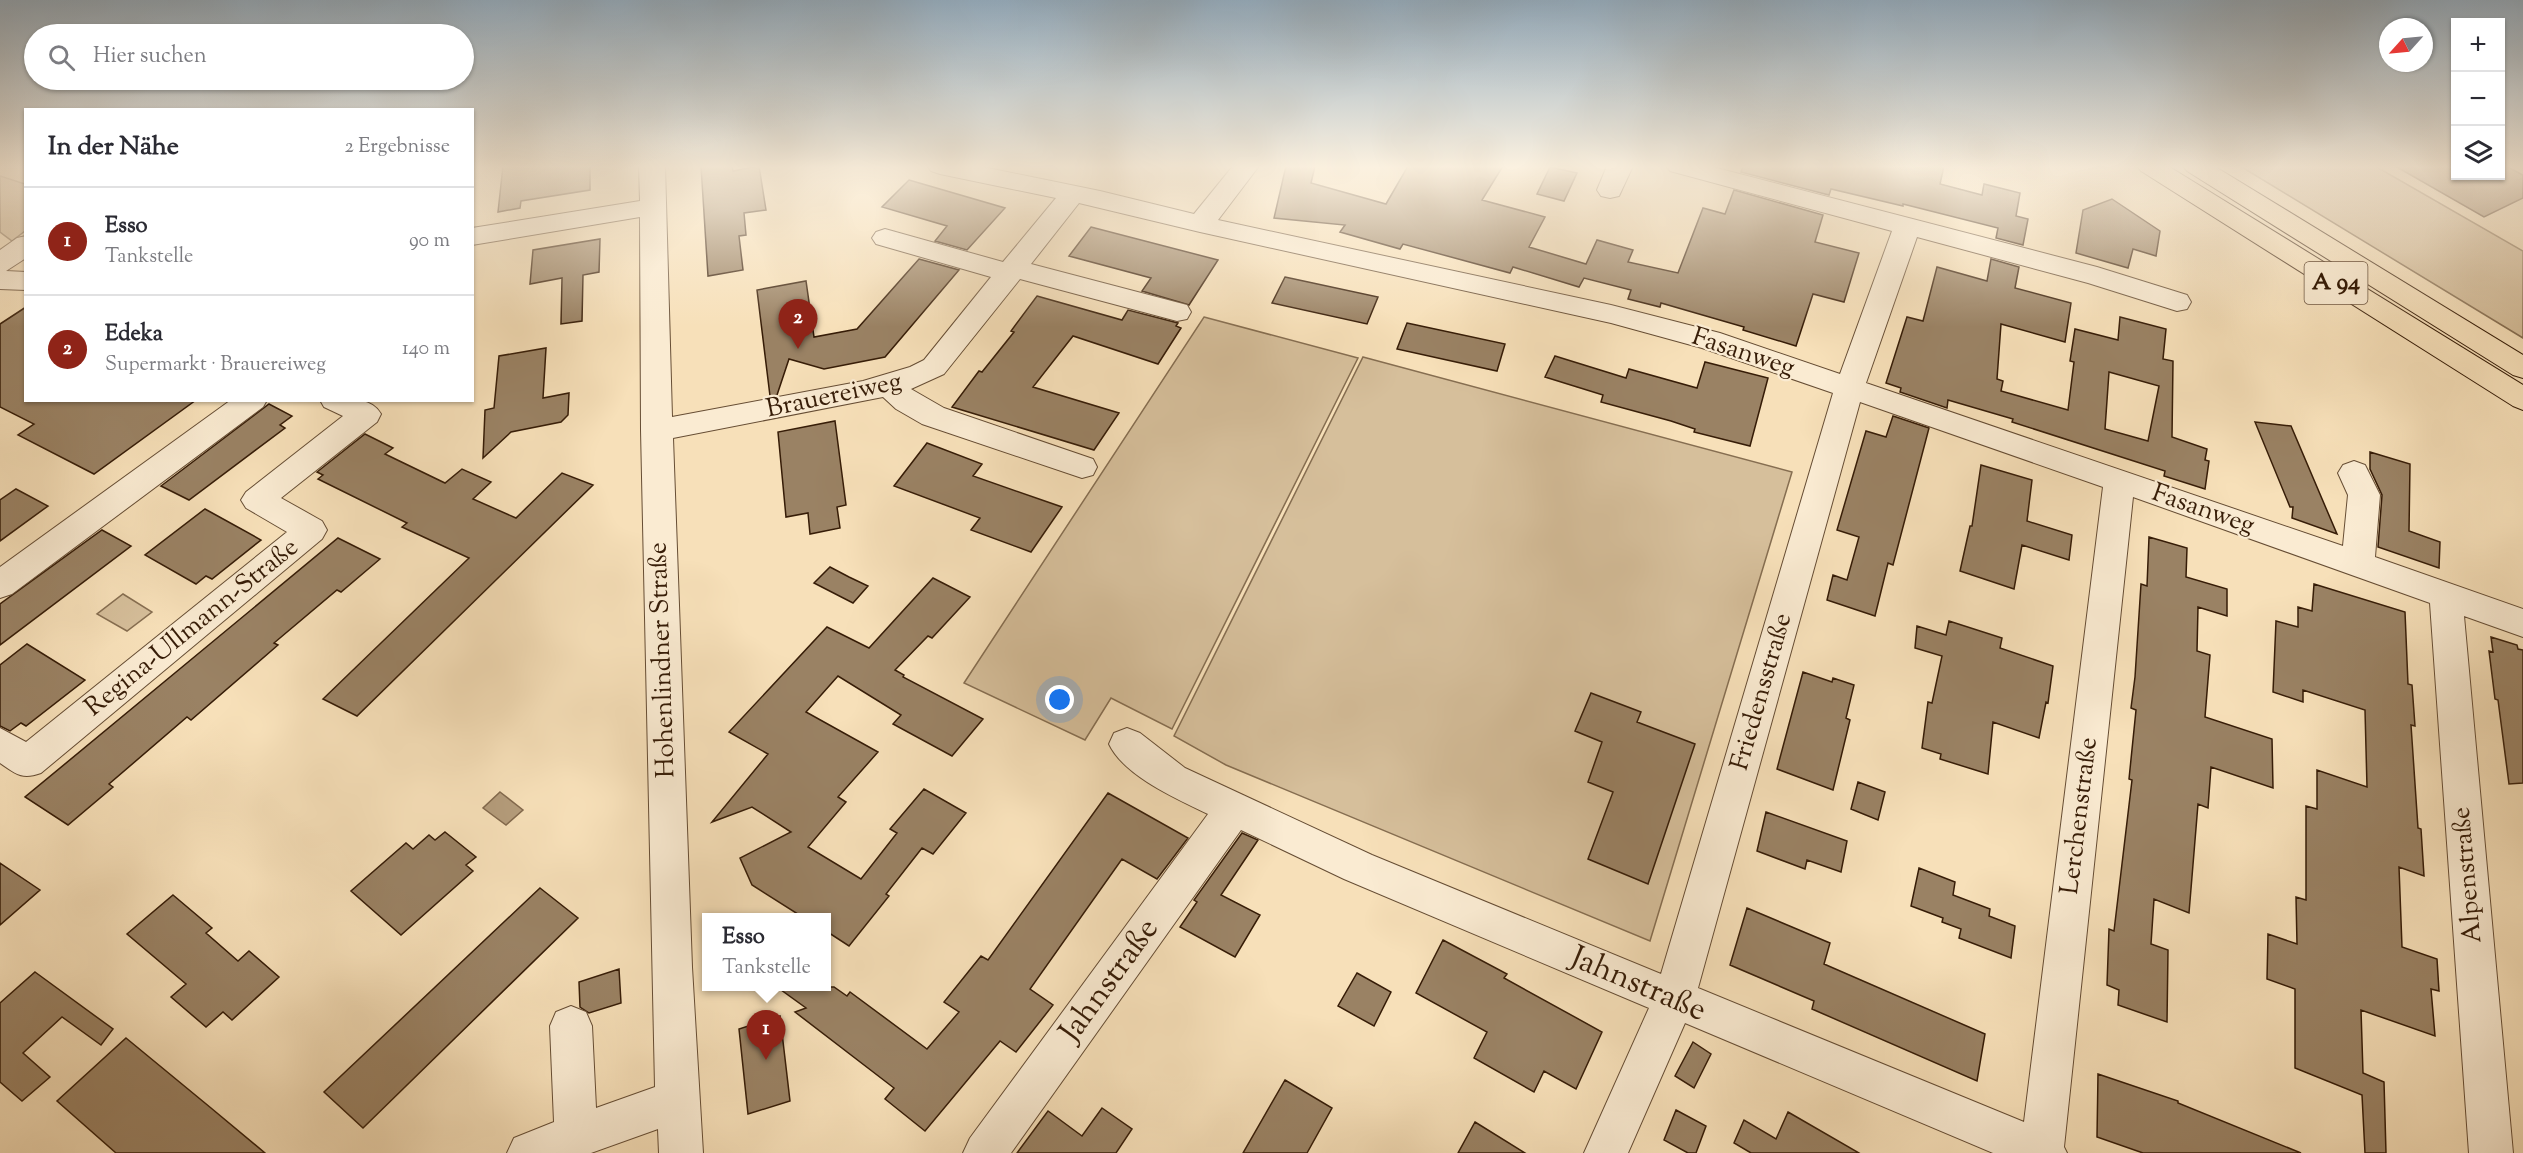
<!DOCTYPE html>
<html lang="de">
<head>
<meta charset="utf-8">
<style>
	body { margin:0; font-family:"Sorts Mill Goudy",serif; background:#f7f7f7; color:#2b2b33 }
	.controls { position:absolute; right:18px; top:18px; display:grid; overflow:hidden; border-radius:0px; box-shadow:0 2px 4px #0004 }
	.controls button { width:54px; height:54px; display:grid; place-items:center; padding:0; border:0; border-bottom:2px solid #e1e1e2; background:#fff; color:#2b2b33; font:30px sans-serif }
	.compass { position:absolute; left:2379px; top:18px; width:54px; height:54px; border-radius:50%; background:#fff; box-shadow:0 2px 4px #0004; rotate:243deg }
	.you { position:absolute; left:1060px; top:700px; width:21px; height:21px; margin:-15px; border:4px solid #fff; border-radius:50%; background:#1a73e8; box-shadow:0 0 0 9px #1a73e833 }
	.badge { display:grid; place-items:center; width:39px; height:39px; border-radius:50%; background:#8f2418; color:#fff; font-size:20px; font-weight:700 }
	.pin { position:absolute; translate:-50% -50px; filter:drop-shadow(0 2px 3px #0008) }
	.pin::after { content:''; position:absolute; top:32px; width:21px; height:18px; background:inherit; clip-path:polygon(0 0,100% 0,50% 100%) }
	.popup { position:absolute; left:702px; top:913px; width:129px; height:78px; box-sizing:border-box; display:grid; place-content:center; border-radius:0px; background:#fff; filter:drop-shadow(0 2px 4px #0005); font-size:20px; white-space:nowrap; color:#7c7c81 }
	.popup b { font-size:22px; color:#2b2b33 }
	.popup::after { content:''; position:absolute; left:50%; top:100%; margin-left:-12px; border:12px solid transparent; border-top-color:#fff }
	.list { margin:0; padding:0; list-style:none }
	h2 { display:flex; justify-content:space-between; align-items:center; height:78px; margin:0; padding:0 24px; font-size:26px }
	h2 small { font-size:20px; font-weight:400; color:#7c7c81 }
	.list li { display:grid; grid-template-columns:39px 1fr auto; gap:18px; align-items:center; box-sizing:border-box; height:108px; padding:0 24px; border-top:2px solid #e1e1e2 }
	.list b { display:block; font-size:22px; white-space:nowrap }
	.list p { margin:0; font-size:20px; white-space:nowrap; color:#7c7c81 }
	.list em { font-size:20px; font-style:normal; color:#7c7c81 }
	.icon { flex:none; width:33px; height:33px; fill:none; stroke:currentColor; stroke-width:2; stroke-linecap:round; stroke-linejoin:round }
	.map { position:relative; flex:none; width:2523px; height:1153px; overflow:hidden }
	.search { position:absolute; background:#fff; box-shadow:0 2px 4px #0004; left:24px; top:24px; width:450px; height:66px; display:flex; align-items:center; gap:15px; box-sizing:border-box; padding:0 21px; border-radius:33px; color:#7c7c81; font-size:22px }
	.panel { position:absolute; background:#fff; box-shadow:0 2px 4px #0004; left:24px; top:108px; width:450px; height:294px; border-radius:0px }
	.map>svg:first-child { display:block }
	.green { fill:#d6bf9b; stroke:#866e51; stroke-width:1.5 }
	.water { fill:#b59d7c; stroke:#82694d; stroke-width:1.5 }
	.building { fill:#9a8264; stroke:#361c07; stroke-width:1.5; fill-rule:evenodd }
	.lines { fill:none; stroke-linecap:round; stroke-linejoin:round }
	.minor-casing { stroke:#664d34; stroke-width:2 }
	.highway-casing { stroke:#361c07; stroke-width:2 }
	.minor { fill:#faebd2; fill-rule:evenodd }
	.highway { fill:#f7e0b9; fill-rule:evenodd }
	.labels { text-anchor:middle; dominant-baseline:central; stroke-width:4.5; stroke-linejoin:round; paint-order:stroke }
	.shield { fill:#faebd2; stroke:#715a44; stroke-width:1.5 }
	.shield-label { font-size:24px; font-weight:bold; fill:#361c07 }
	.street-label { font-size:26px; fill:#361c07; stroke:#faebd2 }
	.near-street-label { font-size:32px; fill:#361c07; stroke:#faebd2 }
</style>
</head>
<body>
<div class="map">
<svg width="2523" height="1153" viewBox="0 0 2523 1153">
	<rect width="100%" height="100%" fill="#f7e0b9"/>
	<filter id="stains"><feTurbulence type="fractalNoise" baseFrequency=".00333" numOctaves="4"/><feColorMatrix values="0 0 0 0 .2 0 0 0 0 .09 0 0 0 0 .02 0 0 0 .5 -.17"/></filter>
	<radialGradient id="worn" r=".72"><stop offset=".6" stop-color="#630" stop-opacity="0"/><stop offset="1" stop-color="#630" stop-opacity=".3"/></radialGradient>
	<path class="green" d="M2240,166H2375L2523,251V338Z
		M0,176L25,184V231L12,241L0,232Z
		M1204,317L1358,358L1172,729L1111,698L1085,740L964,683Z
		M1363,357L1792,472L1650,941L1226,765L1174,736Z
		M123,594L152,612L127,631L97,614Z"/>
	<path class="water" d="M500,792L523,810L506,825L483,808Z"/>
	<path class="building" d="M503,166H590V190L521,201L520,208L498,212Z
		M701,166H732L733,171L759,166L766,210L744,213L746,235L739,236L743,270L708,276Z
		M1286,166H1315L1311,183L1386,204L1408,166H1503L1482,200L1545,217L1529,247L1586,264L1597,240L1633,250L1628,262L1678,273L1703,208L1725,214L1734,190L1823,215L1815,242L1859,253L1844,302L1813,294L1796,346L1743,330L1744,327L1661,303L1660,307L1628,299L1631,290L1584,278L1579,287L1513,267L1510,273L1403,244L1400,249L1340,232L1345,225L1274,218Z
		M1743,166H1944L1940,184L1982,195L1984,184L2020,193L2016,216L2028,219L2023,245L1996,238L1998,228L1903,204V206L1831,189L1829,195L1741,172Z
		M2395,166H2456V176H2500V166H2506L2523,175V198L2484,217Z
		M1550,167L1577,173L1564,201L1537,194Z
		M909,180L1005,208L967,250L935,241L947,226L882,207Z
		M2112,199L2160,231L2156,256L2133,249L2128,268L2076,253L2083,210Z
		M1091,227L1218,260L1189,305L1142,291L1151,278L1069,256Z
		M600,239L599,272L583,275L582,321L561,324L562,278L530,284L533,250Z
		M919,259L959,270L885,357L824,369L789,359L777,395L770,396L757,290L806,281L814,337L857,329Z
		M1991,259L2019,267L2015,288L2071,303L2065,342L2001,324L1997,379L2003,381L2001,391L2068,410L2074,362L2070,361L2075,329L2118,340L2120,317L2166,329L2163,359L2173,361L2172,437L2207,449L2205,460L2209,461L2205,489L2164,476L2165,471L2012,422L2013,419L1948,400L1947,408L1900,392L1901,388L1886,383L1907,317L1923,321L1937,267L1987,281ZM2109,372L2159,386L2148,441L2105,429Z
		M1285,277L1378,297L1367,324L1272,303Z
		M1037,296L1122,320L1128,310L1178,323L1176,326L1181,328L1158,364L1073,336L1033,387L1119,413L1094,450L952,407L979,371L982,372L1014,332L1011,331Z
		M26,307V400H196L94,474L18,435L34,424L0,407V324Z
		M1407,323L1505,344L1497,371L1397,349Z
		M546,348L543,398L569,393L568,415L561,422L511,432L483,458L485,410L494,408L499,356Z
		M1555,356L1626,378L1629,369L1697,388L1705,362L1768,378L1750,446L1694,432L1695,429L1671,421L1601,402L1603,395L1545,377Z
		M269,404L292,416L280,425L285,428L189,500L161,486Z
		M1893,416L1929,428L1893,565L1888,563L1875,616L1827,600L1833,575L1847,580L1859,537L1837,530L1866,431L1886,437Z
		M835,421L846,505L837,507L840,528L810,534L808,513L786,517L778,432Z
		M2255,422L2291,426L2337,534L2292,518L2293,507H2290Z
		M365,434L393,448L385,454L445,483L462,469L491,482L473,499L516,518L562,473L593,485L357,716L323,699L469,558L402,527L407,523L318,479L323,475L317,472Z
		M927,443L982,464L973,476L1062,507L1031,552L971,530L980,518L894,486Z
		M2370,452L2410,464L2409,531L2440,542L2439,568L2378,547L2382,495L2370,469Z
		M1981,465L2032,480L2027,521L2072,535L2069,560L2022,545L2014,589L1960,571L1970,526H1972Z
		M16,489L48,506L0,541V500Z
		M205,509L261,540L212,579L206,576L196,584L145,555Z
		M102,530L131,546L0,645V604Z
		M2149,537L2187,548L2186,577L2227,589V616L2198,607L2197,651L2210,655L2205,717L2272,739L2273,788L2211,767L2208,808L2198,804L2189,913L2154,899L2151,944L2168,950L2167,1022L2118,1005L2119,990L2107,985L2109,929L2114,931L2132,780L2129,779L2136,710L2131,708L2135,677L2141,584L2147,586Z
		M338,538L380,559L341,592L337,590L274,643L278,645L191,720L187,717L109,784L113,787L68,825L25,797Z
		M830,567L849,577L868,586L853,603L814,583Z
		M933,578L970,597L932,638L928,636L895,670L904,675L903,677L983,719L952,756L893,724L901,715L838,676L806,712L878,752L838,797L846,802L808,847L861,879L897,833L890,829L924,789L966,813L933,854L922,848L886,894L889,896L849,946L826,931V918H804L752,885L740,858L791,832L752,807L712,822L768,754L729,732L827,627L869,648Z
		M2314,584L2405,612L2408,684L2412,685L2415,726L2411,725L2418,828L2421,829L2424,876L2399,867L2402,947L2437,959L2439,991L2431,989L2435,1036L2361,1010L2363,1073L2384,1082L2386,1153H2365L2362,1095L2295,1068V989L2267,979L2268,934L2297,944L2296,897L2306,900V806L2317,809V770L2367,787L2365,710L2303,690V702L2273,692L2276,621L2298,627V607L2312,611Z
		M1949,621L2002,638L2000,648L2053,666L2048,703L2046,702L2039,738L1993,722L1988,774L1940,759L1941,754L1922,748L1928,702L1932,703L1942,656L1915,648L1917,626L1946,635Z
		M2491,637L2517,645L2518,649L2523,650V783L2509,784L2498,700L2495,699L2489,651L2493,652Z
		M27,644L85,680L26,726L21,723L10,731L0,726V665Z
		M1803,672L1832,682L1833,678L1854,685L1846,718L1850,720L1833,790L1777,769Z
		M1591,693L1641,712L1637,722L1695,744L1648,884L1588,859L1613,792L1588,782L1602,742L1575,731Z
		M1858,782L1885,792L1878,820L1851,809Z
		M1108,793L1188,838L1157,879L1122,859L1030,989L1053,1005L1016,1052L1000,1041L925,1131L885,1099L894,1088L795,1012L806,1008L777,987H834L847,996L850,992L927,1049L959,1012L944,1002L981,956L988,960Z
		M1766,812L1847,841L1841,872L1807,860L1805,869L1757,851Z
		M445,832L476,857L466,865L473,871L401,935L351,891L406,843L413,849L429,835L435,840Z
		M1242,833L1258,840L1221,895L1260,915L1235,957L1180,927L1197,902L1194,900Z
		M0,863L40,890L0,925Z
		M1919,868L1955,882L1953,895L1990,909L1989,916L2015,926L2011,958L1959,938L1961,929L1942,922L1943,918L1911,906Z
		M540,888L578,918L363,1128L324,1092Z
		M173,895L212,928L206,933L238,961L249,951L279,977L232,1020L223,1012L206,1027L171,997L186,984L127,934Z
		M1747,908L1830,943L1824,964L1985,1034L1977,1081L1812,1009L1814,1001L1730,965Z
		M1443,940L1507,974L1504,978L1602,1032L1576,1089L1544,1071L1534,1092L1474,1058L1487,1032L1416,993Z
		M619,969L621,1003L589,1013L580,1007L579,982Z
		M35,972L113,1029L101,1045L62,1017L23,1053L50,1077L22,1101L0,1082V1003Z
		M1357,973L1391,992L1374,1026L1338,1006Z
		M780,1016L790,1101L748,1114L739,1029Z
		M126,1038L211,1108L265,1153H116L57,1101Z
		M1693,1042L1711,1054L1694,1088L1675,1076Z
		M2098,1074L2178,1101V1103L2301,1153H2143L2097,1137Z
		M1285,1080L1332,1108L1307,1153H1243Z
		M1102,1108L1132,1129L1116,1153H1017L1048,1111L1082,1136Z
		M1676,1110L1706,1126L1696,1153H1688L1664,1140Z
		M1788,1112L1859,1153H1751L1734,1143L1744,1120L1776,1139Z
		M1475,1122L1525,1153H1458Z"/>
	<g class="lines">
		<g class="minor-casing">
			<path id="minor" d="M639,166H665L672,417L863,381L910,367L924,360L991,277L876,244L872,238L876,232L885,229L1003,262L1056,198L940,174L931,171L927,166H978L1100,191L1194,214L1233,166H1259L1218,220L1611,305L1720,333L1840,374L1892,231L1670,171L1666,166H1709L2097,267L2187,295L2191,302L2187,309L2177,311L2088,283L1917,237L1866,383L2343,546L2348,495L2338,473L2343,465L2354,461L2365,465L2380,495L2375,557L2523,609V637L2464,616L2513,1153H2469L2430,603L2133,497L2064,1147L2067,1153H1993L1685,1023L1628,1153H1584L1649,1008L1344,879L1241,830L1011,1153H963L970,1138L1208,814C1177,799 1124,776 1109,744L1114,733L1127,728L1140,733L1185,768L1372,855L1661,974L1833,393L1702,348L1611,323L1200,232L1079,203L1031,264L1187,305L1191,312L1187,319L1177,321L1020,279L944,374L911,389L944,408L1093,459L1097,467L1093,475L1082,478L922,424L896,409L883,397L673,438L692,967L703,1153H659L658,1129L591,1153H507L514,1138L554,1122L550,1026L556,1012L571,1006L586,1012L592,1026L596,1108L655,1087L641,430L640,217L472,245V228L640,201ZM1860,402L2103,487L2024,1122L1698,988Z
				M1607,166H1633L1619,196L1610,198L1601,196L1597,190Z
				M26,236V258L6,271L26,272V290L0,289V250L17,238Z
				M231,400H267L263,407L12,594L0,598V567Z
				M320,400C340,400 370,394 381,414L377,422L281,498L322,521L327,530L322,539L41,773C22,780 16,774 0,763V728L26,742L287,532L246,508L241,500L246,492L343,416L324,407Z"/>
		</g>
		<g class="highway-casing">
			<path id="highway" d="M2137,166H2168L2523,385V410L2513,406L2141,171Z
				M2183,166H2214L2523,355V378L2513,375L2187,171Z"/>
		</g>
		<use href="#minor" class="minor"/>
		<use href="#highway" class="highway"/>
	</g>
	<linearGradient id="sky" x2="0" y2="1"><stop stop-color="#93abbd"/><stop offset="0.51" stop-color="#fbf1e0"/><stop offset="1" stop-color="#fbf1e0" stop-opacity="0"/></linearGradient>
	<rect width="2523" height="327" fill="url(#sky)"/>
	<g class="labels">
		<rect class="shield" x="2304.5" y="262" width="63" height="42" rx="4.5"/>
		<g class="shield-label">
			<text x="2336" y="283">A 94</text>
		</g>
		<g class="street-label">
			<text transform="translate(1743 353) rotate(18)">Fasanweg</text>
			<text transform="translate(834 396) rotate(-12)">Brauereiweg</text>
			<text transform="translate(2203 510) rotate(19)">Fasanweg</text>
			<text transform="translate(192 628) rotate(-39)">Regina-Ullmann-Straße</text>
			<text transform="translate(663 660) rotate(-92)">Hohenlindner Straße</text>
			<text transform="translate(1762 692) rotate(-74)">Friedensstraße</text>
			<text transform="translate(2080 816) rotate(-83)">Lerchenstraße</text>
			<text transform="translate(2468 875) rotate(-95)">Alpenstraße</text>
		</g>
		<g class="near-street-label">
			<text transform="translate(1110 981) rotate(-54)">Jahnstraße</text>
			<text transform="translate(1638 985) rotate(23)">Jahnstraße</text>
		</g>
	</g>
	<rect width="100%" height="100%" filter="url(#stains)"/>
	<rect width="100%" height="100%" fill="url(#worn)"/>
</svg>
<div class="controls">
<button>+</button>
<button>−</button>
<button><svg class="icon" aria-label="layers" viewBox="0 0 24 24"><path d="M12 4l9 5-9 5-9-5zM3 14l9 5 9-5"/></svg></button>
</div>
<svg class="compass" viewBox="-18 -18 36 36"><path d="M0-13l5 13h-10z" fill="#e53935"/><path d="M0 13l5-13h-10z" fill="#7c7c81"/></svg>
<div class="you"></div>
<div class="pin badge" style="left:766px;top:1060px">1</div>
<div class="popup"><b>Esso</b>Tankstelle</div>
<div class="pin badge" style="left:798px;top:349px">2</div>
<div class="search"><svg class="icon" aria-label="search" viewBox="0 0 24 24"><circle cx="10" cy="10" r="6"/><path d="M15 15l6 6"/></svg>Hier suchen</div>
<section class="panel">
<h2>In der Nähe<small>2 Ergebnisse</small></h2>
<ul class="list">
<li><span class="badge">1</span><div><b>Esso</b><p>Tankstelle</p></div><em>90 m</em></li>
<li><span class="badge">2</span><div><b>Edeka</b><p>Supermarkt · Brauereiweg</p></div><em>140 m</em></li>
</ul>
</section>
</div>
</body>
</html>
